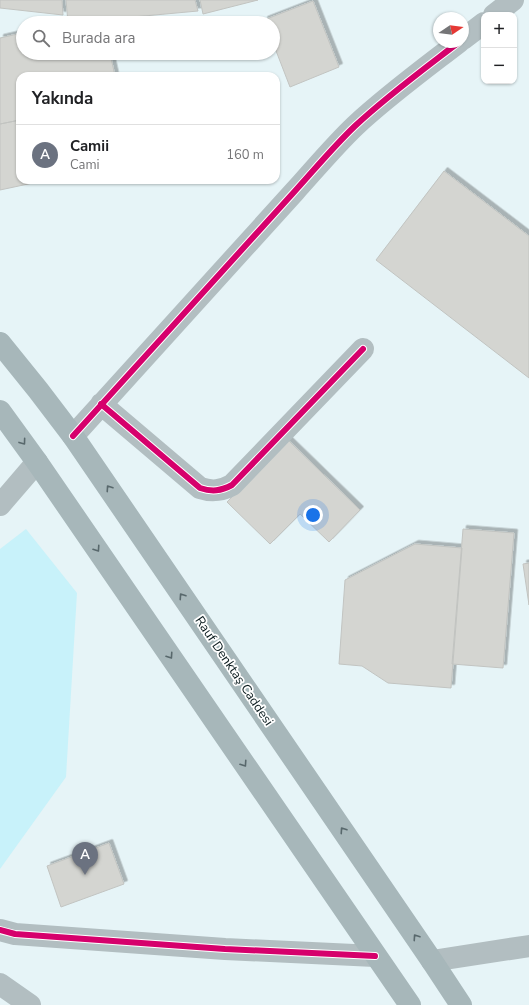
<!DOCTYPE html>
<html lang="tr">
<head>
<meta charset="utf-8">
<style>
	body { margin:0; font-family:"Nunito Sans",sans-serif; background:#f6f6f6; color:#202124 }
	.controls { position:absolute; right:12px; top:12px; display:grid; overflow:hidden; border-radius:8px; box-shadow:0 1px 3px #0004 }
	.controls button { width:36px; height:36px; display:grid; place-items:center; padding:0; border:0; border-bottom:1px solid #e0e0e0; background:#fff; color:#202124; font:20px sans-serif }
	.compass { position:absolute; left:433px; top:12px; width:36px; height:36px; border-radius:50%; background:#fff; box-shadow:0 1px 3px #0004; rotate:77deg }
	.you { position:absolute; left:313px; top:515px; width:14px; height:14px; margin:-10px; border:3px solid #fff; border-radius:50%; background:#1a73e8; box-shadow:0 0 0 6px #1a73e833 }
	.badge { display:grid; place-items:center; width:26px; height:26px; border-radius:50%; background:#566669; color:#fff; font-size:13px; font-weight:700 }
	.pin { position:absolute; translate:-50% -33px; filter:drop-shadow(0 1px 2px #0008) }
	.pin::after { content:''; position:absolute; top:21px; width:14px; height:12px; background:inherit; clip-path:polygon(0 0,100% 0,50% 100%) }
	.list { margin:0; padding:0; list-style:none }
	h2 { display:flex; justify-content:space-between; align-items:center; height:52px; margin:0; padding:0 16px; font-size:17px }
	h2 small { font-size:13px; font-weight:400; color:#757577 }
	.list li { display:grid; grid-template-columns:26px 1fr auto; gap:12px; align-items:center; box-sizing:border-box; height:60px; padding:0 16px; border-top:1px solid #e0e0e0 }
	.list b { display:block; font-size:15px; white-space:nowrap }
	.list p { margin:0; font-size:13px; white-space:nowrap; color:#757577 }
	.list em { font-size:13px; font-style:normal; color:#757577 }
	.icon { flex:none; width:22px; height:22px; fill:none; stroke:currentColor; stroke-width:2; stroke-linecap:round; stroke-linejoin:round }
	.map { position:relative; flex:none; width:529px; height:1005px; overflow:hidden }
	.search { position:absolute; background:#fff; box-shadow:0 1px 3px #0004; left:16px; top:16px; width:264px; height:44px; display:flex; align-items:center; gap:10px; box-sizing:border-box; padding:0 14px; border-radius:22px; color:#757577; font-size:15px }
	.panel { position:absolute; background:#fff; box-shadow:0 1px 3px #0004; left:16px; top:72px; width:264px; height:112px; border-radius:12px }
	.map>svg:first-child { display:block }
	.green { fill:#c8f2fa }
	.building { fill:#d4d5d1; stroke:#c2c4c1; filter:url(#shadow) }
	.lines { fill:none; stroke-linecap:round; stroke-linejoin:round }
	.minor { stroke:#b2bec1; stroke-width:22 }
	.major { stroke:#a7b7ba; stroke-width:22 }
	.cycleway-casing { stroke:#fff; stroke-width:8 }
	.cycleway { stroke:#d6006c; stroke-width:6 }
	.oneway { stroke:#58686c }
	.labels { text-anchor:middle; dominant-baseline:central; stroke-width:3.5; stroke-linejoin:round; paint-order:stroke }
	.street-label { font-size:13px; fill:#091a1d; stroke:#fff }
</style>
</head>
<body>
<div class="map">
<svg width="529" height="1005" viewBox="0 0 529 1005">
	<defs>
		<filter id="shadow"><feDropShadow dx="3.5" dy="-3.5" stdDeviation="0" flood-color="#0004"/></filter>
	</defs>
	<rect width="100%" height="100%" fill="#e6f4f7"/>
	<path class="green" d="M26,529L77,593L66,777L0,869V549Z"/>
	<path class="building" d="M0,0H62L63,15L0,8Z
		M66,0H195L198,11L68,23Z
		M200,0H258L203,14Z
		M313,1L339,67L290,87L273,43V23H265L264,20Z
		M22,33L23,53H94L111,58L115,76H20V120L0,124V38Z
		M20,120V180H47L0,190V124Z
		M444,171L529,236V378L376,260Z
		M288,440L360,510L329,542L300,514L270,544L227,502Z
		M463,529L514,533L503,668L452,664Z
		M415,544L462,548L451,688L388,683L362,666L339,664L345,580Z
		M529,563V605L523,564Z
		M109,843L124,884L61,907L47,866Z"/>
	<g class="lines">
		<path class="minor" d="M494,15L513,0
			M463,39L484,23
			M101,404L200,488C212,492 221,491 232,485L363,349
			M73,436L295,191C315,169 334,146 355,126C387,96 424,69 459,42
			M0,505L37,462
			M0,930L15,934L225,949L375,956
			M432,961L529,946
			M0,984L30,1005"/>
		<path class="major" d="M0,343L38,390L73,436L432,961L461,1005
			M0,411L37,462L410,1005"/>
		<g class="cycleway-casing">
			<path id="cycleway" d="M101,404L200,488C212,492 221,491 232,485L363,349
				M73,436L295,191C315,169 334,146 355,126C387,96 424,69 459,42
				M0,930L15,934L225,949L375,956"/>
		</g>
		<use href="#cycleway" class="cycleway"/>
	</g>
	<defs><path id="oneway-chevron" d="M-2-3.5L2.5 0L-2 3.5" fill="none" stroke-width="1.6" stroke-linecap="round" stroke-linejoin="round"/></defs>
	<g class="oneway">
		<use href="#oneway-chevron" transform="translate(23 442) rotate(54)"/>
		<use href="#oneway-chevron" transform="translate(109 488) rotate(-124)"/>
		<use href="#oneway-chevron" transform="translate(97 549) rotate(56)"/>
		<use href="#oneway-chevron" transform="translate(182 596) rotate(-124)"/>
		<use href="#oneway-chevron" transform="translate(170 656) rotate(56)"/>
		<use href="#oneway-chevron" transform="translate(244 764) rotate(56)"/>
		<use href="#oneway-chevron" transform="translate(343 830) rotate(-124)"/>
		<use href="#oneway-chevron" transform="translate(416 937) rotate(-124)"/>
	</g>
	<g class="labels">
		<g class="street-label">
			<text transform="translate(234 671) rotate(56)">Rauf Denktaş Caddesi</text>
		</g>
	</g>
</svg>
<div class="controls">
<button>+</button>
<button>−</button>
</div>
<svg class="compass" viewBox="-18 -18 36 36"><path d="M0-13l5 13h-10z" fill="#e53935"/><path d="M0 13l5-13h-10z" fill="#757577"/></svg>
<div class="you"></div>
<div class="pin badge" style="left:85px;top:875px;background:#6b7280">A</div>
<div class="search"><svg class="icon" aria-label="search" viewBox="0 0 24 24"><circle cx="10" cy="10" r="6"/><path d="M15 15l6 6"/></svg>Burada ara</div>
<section class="panel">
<h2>Yakında<small></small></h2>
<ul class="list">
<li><span class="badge" style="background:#6b7280">A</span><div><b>Camii</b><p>Cami</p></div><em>160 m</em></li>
</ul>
</section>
</div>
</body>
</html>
